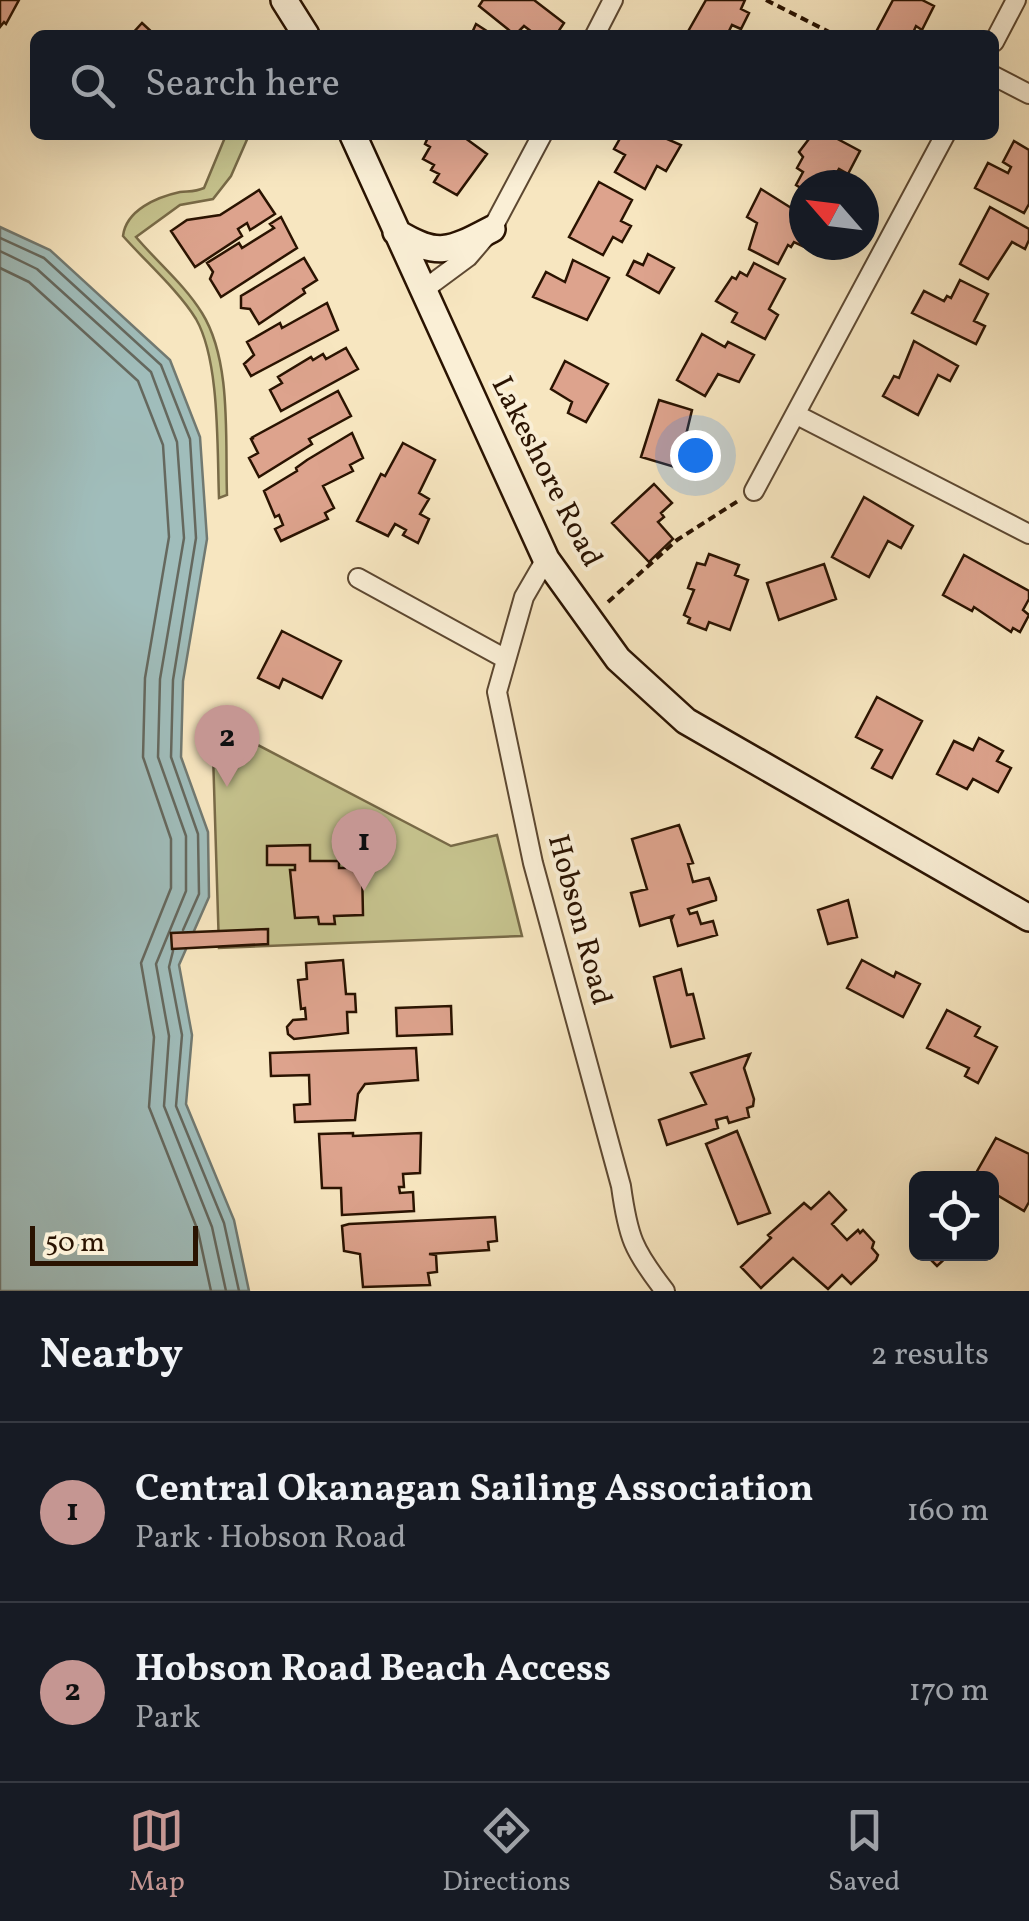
<!DOCTYPE html>
<html lang="en">
<head>
<meta charset="utf-8">
<style>
	body { margin:0; font-family:Vollkorn,serif; background:#20242c; color:#f1f3f6 }
	.controls { position:absolute; right:30px; bottom:30px; display:grid; overflow:hidden; border-radius:15px; box-shadow:0 10px 40px #0002 }
	.controls button { width:90px; height:90px; display:grid; place-items:center; padding:0; border:0; border-bottom:2px solid #363941; background:#171b24; color:#f1f3f6; font:50px sans-serif }
	.compass { position:absolute; left:789px; top:170px; width:90px; height:90px; border-radius:50%; background:#171b24; box-shadow:0 10px 40px #0002; rotate:298deg }
	.scale { position:absolute; left:30px; bottom:25px; width:168px; box-sizing:border-box; padding-left:10px; border:5px solid #2a1301; border-top:0; font-size:28px; line-height:35px; white-space:nowrap; color:#2a1301; -webkit-text-stroke:8px #faefd6; paint-order:stroke }
	.you { position:absolute; left:695px; top:455px; width:35px; height:35px; margin:-25px; border:8px solid #fff; border-radius:50%; background:#1a73e8; box-shadow:0 0 0 15px #1a73e833 }
	.badge { display:grid; place-items:center; width:65px; height:65px; border-radius:50%; background:#c59692; color:#111; font-size:32px; font-weight:700 }
	.pin { position:absolute; translate:-50% -82px; filter:drop-shadow(0 2px 5px #0008) }
	.pin::after { content:''; position:absolute; top:52px; width:35px; height:30px; background:inherit; clip-path:polygon(0 0,100% 0,50% 100%) }
	.list { margin:0; padding:0; list-style:none }
	h2 { display:flex; justify-content:space-between; align-items:center; height:130px; margin:0; padding:0 40px; font-size:42px }
	h2 small { font-size:32px; font-weight:400; color:#9ea1a6 }
	.list li { display:grid; grid-template-columns:65px 1fr auto; gap:30px; align-items:center; box-sizing:border-box; height:180px; padding:0 40px; border-top:2px solid #363941 }
	.list b { display:block; font-size:38px; white-space:nowrap }
	.list p { margin:0; font-size:32px; white-space:nowrap; color:#9ea1a6 }
	.list em { font-size:32px; font-style:normal; color:#9ea1a6 }
	.icon { flex:none; width:55px; height:55px; fill:none; stroke:currentColor; stroke-width:2; stroke-linecap:round; stroke-linejoin:round }
	.map { position:relative; flex:none; width:1029px; height:1291px; overflow:hidden }
	.search { position:absolute; background:#171b24; box-shadow:0 10px 40px #0002; left:30px; right:30px; top:30px; height:110px; display:flex; align-items:center; gap:25px; box-sizing:border-box; padding:0 35px; border-radius:15px; color:#9ea1a6; font-size:38px }
	.sheet { height:490px; background:#171b24 }
	nav { display:flex; justify-content:space-around; align-items:center; box-sizing:border-box; height:140px; border-top:2px solid #363941; background:#171b24; font-size:28px; color:#9ea1a6 }
	nav a { display:grid; justify-items:center; gap:5px }
	nav .on { color:#c59692 }
	.map>svg:first-child { display:block }
	.green { fill:#c5c28d; stroke:#786a47; stroke-width:2.5 }
	.water { fill:#a0bdbb; stroke:#717971; stroke-width:2.5 }
	.lines { fill:none; stroke-linecap:round; stroke-linejoin:round }
	.shore { stroke:#65685e; stroke-width:2.5 }
	.building { fill:#dda38d; stroke:#2a1301; stroke-width:2.5 }
	.street-casing { stroke:#5d4831; stroke-width:22 }
	.secondary-casing { stroke:#2a1301; stroke-width:30 }
	.path { stroke:#2a1301; stroke-width:4; stroke-dasharray:8 5; stroke-linecap:butt }
	.street { stroke:#faefd6; stroke-width:18 }
	.secondary { stroke:#faefd6; stroke-width:25 }
	.labels { text-anchor:middle; dominant-baseline:central; stroke-width:8; stroke-linejoin:round; paint-order:stroke }
	.street-label { font-size:30px; fill:#2a1301; stroke:#faefd6 }
</style>
</head>
<body>
<div class="map">
<svg width="1029" height="1291" viewBox="0 0 1029 1291">
	<rect width="100%" height="100%" fill="#f7e6c0"/>
	<filter id="stains"><feTurbulence type="fractalNoise" baseFrequency=".002" numOctaves="4"/><feColorMatrix values="0 0 0 0 .2 0 0 0 0 .09 0 0 0 0 .02 0 0 0 .5 -.17"/></filter>
	<radialGradient id="worn" r=".72"><stop offset=".6" stop-color="#630" stop-opacity="0"/><stop offset="1" stop-color="#630" stop-opacity=".3"/></radialGradient>
	<path class="green" d="M226,135H249L231,176L213,199L180,205L136,237C157,262 185,285 202,313C232,361 225,440 227,495L219,498C217,448 220,361 196,319C179,291 145,261 123,236C126,210 157,197 180,192C190,191 195,192 204,188Z
		M212,721L451,846L497,835L522,936L219,948Z"/>
	<path class="water" d="M0,227L50,250L170,360L200,437L207,539L183,681L181,757L208,832L209,897L179,965L192,1035L186,1104L234,1220L249,1291H0Z"/>
	<g class="lines">
		<path class="shore" d="M0,238L44,258L161,365L190,439L196,538L173,680L171,757L198,834L199,894L183,930
			M0,251L37,269L151,372L177,442L184,538L160,679L158,757L186,836V891L156,964L169,1036L164,1106L212,1227L226,1291
			M0,268L29,282L138,381L163,445L169,537L145,678L143,757L171,839V888L141,963L154,1037L149,1107L198,1231L211,1291
			M173,951L169,967L182,1035L176,1106L224,1223L239,1291"/>
	</g>
	<path class="building" d="M0,0H19L6,24L4,22L0,27Z
		M483,0H534L564,23L556,35H536L524,26L515,35L479,6Z
		M706,0H745L741,9L749,13L741,29L732,25L727,35H686Z
		M893,0H922L934,6L922,30L916,26L912,35H882L876,32Z
		M142,23L155,35H131Z
		M476,24L493,35H471Z
		M429,135H461L487,154L457,195L434,182L439,174L431,170L434,165L423,159L430,147L425,144Z
		M622,135H658L681,145L666,171L657,166L645,189L615,172L625,155L614,149Z
		M812,135H830L860,151L848,174L839,169L829,185H804V190L796,185L803,172L797,168L803,157L799,152Z
		M1014,141L1029,150V204L1024,213L975,188L988,163L1008,173L1011,167L1003,162Z
		M599,182L632,200L621,221L631,226L622,242L613,237L603,255L569,237Z
		M761,189L804,216V245H813L811,250L794,242L791,247L788,245L778,264L749,249L757,223L747,217Z
		M259,190L275,214L250,230L247,223L238,229L242,236L195,267L171,231L187,220L220,215Z
		M990,207L1029,229V240L1025,249L1012,242L988,279L960,264Z
		M281,217L297,248L221,297L210,279L213,272L207,263L239,243L242,248L274,228L270,224Z
		M648,254L674,268L659,293L627,275L634,261L643,265Z
		M304,258L317,280L303,289L305,293L259,324L250,309L241,308V296Z
		M573,260L609,278L587,320L533,297L546,272L565,282Z
		M754,263L785,279L769,309L778,315L765,339L732,322L737,313L716,301L732,277L736,279L740,272L747,276Z
		M960,280L988,294L974,321L985,326L976,344L912,313L924,291L944,301L947,296L951,298Z
		M327,303L338,330L251,376L244,364L254,355L247,342L280,323L282,328Z
		M702,334L725,347L728,342L754,355L739,382L718,374L705,396L677,380Z
		M914,341L958,366L950,381L938,375L918,415L883,396L894,376L899,378Z
		M346,348L358,369L281,411L270,390L282,383L278,377L311,357L313,360L323,354L326,359Z
		M565,361L608,384L586,422L568,413L572,402L551,389Z
		M338,391L351,416L309,439L312,444L259,477L249,458L258,453L251,439L254,438H251Z
		M659,400L692,410L678,468L641,457Z
		M352,433L363,458L350,465L353,471L323,486L334,508L325,513L328,519L281,541L275,529L283,525L279,515L275,517L264,491L297,471L296,468L307,460Z
		M403,443L435,460L419,493L429,499L420,514L429,519L418,543L403,535L406,530L395,524L388,536L357,521L381,474L385,476Z
		M654,484L672,503L661,513L664,517L658,522L673,539L649,562L612,523Z
		M864,497L913,526L901,548L888,541L869,577L832,557Z
		M709,554L739,565L735,575L748,580L730,630L709,622L706,630L688,623L690,618L684,615L694,590L688,588L697,563L705,565Z
		M964,555L1029,591V599L1023,610L1029,615L1020,632L1013,628L1011,632L974,607L972,611L943,595Z
		M824,564L836,599L779,620L767,583Z
		M282,631L341,661L322,698L283,679L279,688L258,678Z
		M877,697L922,721L892,778L872,768L882,750L856,737Z
		M979,738L1003,751L997,761L1011,768L998,792L973,779L967,789L937,774L954,741L973,750Z
		M679,825L693,863L688,864L693,882L709,878L716,897V900L688,909L690,914L697,912L701,924L713,921L717,935L678,946L671,920L673,916L640,926L631,893L647,889L632,839Z
		M310,845V861H339V868H362L363,915L334,916L335,924H319L318,917L295,918L290,870H295V865H267V846Z
		M848,900L857,937L828,944L818,910Z
		M268,929V944L172,949L171,933Z
		M343,960L346,994H355L356,1012H347L348,1033L294,1039L288,1034L287,1027L293,1020L306,1019L305,1008L301,1009L298,980L307,979L306,963Z
		M862,960L894,977L896,972L920,984L903,1017L847,988Z
		M681,969L687,995L693,994L704,1038L671,1047L654,977Z
		M451,1006L452,1034L397,1036L396,1008Z
		M947,1010L980,1027L975,1036L997,1047L978,1083L965,1076L969,1068L927,1048Z
		M416,1048L418,1080L365,1084L358,1094L355,1120L295,1122L294,1105L310,1104L309,1075L271,1076L270,1053Z
		M750,1054L744,1068L754,1099L753,1106L747,1108L749,1117L729,1123L727,1117L716,1120L718,1128L667,1145L659,1120L706,1104L691,1073Z
		M737,1131L770,1213L738,1224L706,1144Z
		M353,1133V1136L421,1133L420,1173L403,1174L404,1187H399L400,1193L413,1192L414,1211L342,1215L341,1188H322L319,1134Z
		M996,1138L1029,1154V1202L1024,1211L992,1192V1178L976,1173Z
		M829,1192L846,1210L832,1224L847,1240L858,1230L860,1233L863,1230L874,1242L872,1248L878,1255L876,1260L851,1284L842,1275L828,1289L793,1258L761,1288L741,1267L771,1238L768,1235L804,1203L811,1209Z
		M495,1217L497,1241L488,1242L489,1250L429,1254L436,1255L437,1272L428,1273L430,1285L363,1287L360,1254L344,1251L342,1226L349,1224Z
		M925,1254H950L937,1266Z"/>
	<g class="lines">
		<g class="street-casing">
			<path id="street" d="M595,35L613,0
				M994,42L1016,0
				M994,76L1029,94
				M422,291L468,257L492,229L542,135
				M797,415L1029,534
				M754,491L945,135
				M546,559L524,597L497,692L533,863L621,1186C628,1237 633,1250 665,1291
				M358,578L506,659"/>
		</g>
		<g class="secondary-casing">
			<path id="secondary" d="M284,0L306,35
				M353,135L546,559L618,659L686,721L1029,918
				M396,232C438,258 450,251 492,229"/>
		</g>
		<path class="path" d="M766,0L835,35
			M608,602L677,540L738,501"/>
		<use href="#street" class="street"/>
		<use href="#secondary" class="secondary"/>
	</g>
	<g class="labels">
		<g class="street-label">
			<text transform="translate(546 472) rotate(63)">Lakeshore Road</text>
			<text transform="translate(579 920) rotate(75)">Hobson Road</text>
		</g>
	</g>
	<rect width="100%" height="100%" filter="url(#stains)"/>
	<rect width="100%" height="100%" fill="url(#worn)"/>
</svg>
<div class="controls">
<button><svg class="icon" aria-label="locate" viewBox="0 0 24 24"><circle cx="12" cy="12" r="6"/><path d="M12 2v4M12 18v4M2 12h4M18 12h4"/></svg></button>
</div>
<svg class="compass" viewBox="-18 -18 36 36"><path d="M0-13l5 13h-10z" fill="#e53935"/><path d="M0 13l5-13h-10z" fill="#9ea1a6"/></svg>
<div class="scale">50 m</div>
<div class="you"></div>
<div class="pin badge" style="left:364px;top:891px">1</div>
<div class="pin badge" style="left:227px;top:787px">2</div>
<div class="search"><svg class="icon" aria-label="search" viewBox="0 0 24 24"><circle cx="10" cy="10" r="6"/><path d="M15 15l6 6"/></svg>Search here</div>
</div>
<section class="sheet">
<h2>Nearby<small>2 results</small></h2>
<ul class="list">
<li><span class="badge">1</span><div><b>Central Okanagan Sailing Association</b><p>Park · Hobson Road</p></div><em>160 m</em></li>
<li><span class="badge">2</span><div><b>Hobson Road Beach Access</b><p>Park</p></div><em>170 m</em></li>
</ul>
</section>
<nav>
<a class="on"><svg class="icon" aria-label="map" viewBox="0 0 24 24"><path d="M3 6l6-2 6 2 6-2v14l-6 2-6-2-6 2zM9 4v14M15 6v14"/></svg>Map</a>
<a><svg class="icon" aria-label="directions" viewBox="0 0 24 24"><path d="M12 3l9 9-9 9-9-9zM9 14v-3h6M13 9l2 2-2 2"/></svg>Directions</a>
<a><svg class="icon" aria-label="saved" viewBox="0 0 24 24"><path d="M7 4h10v16l-5-4-5 4z"/></svg>Saved</a>
</nav>
</body>
</html>
